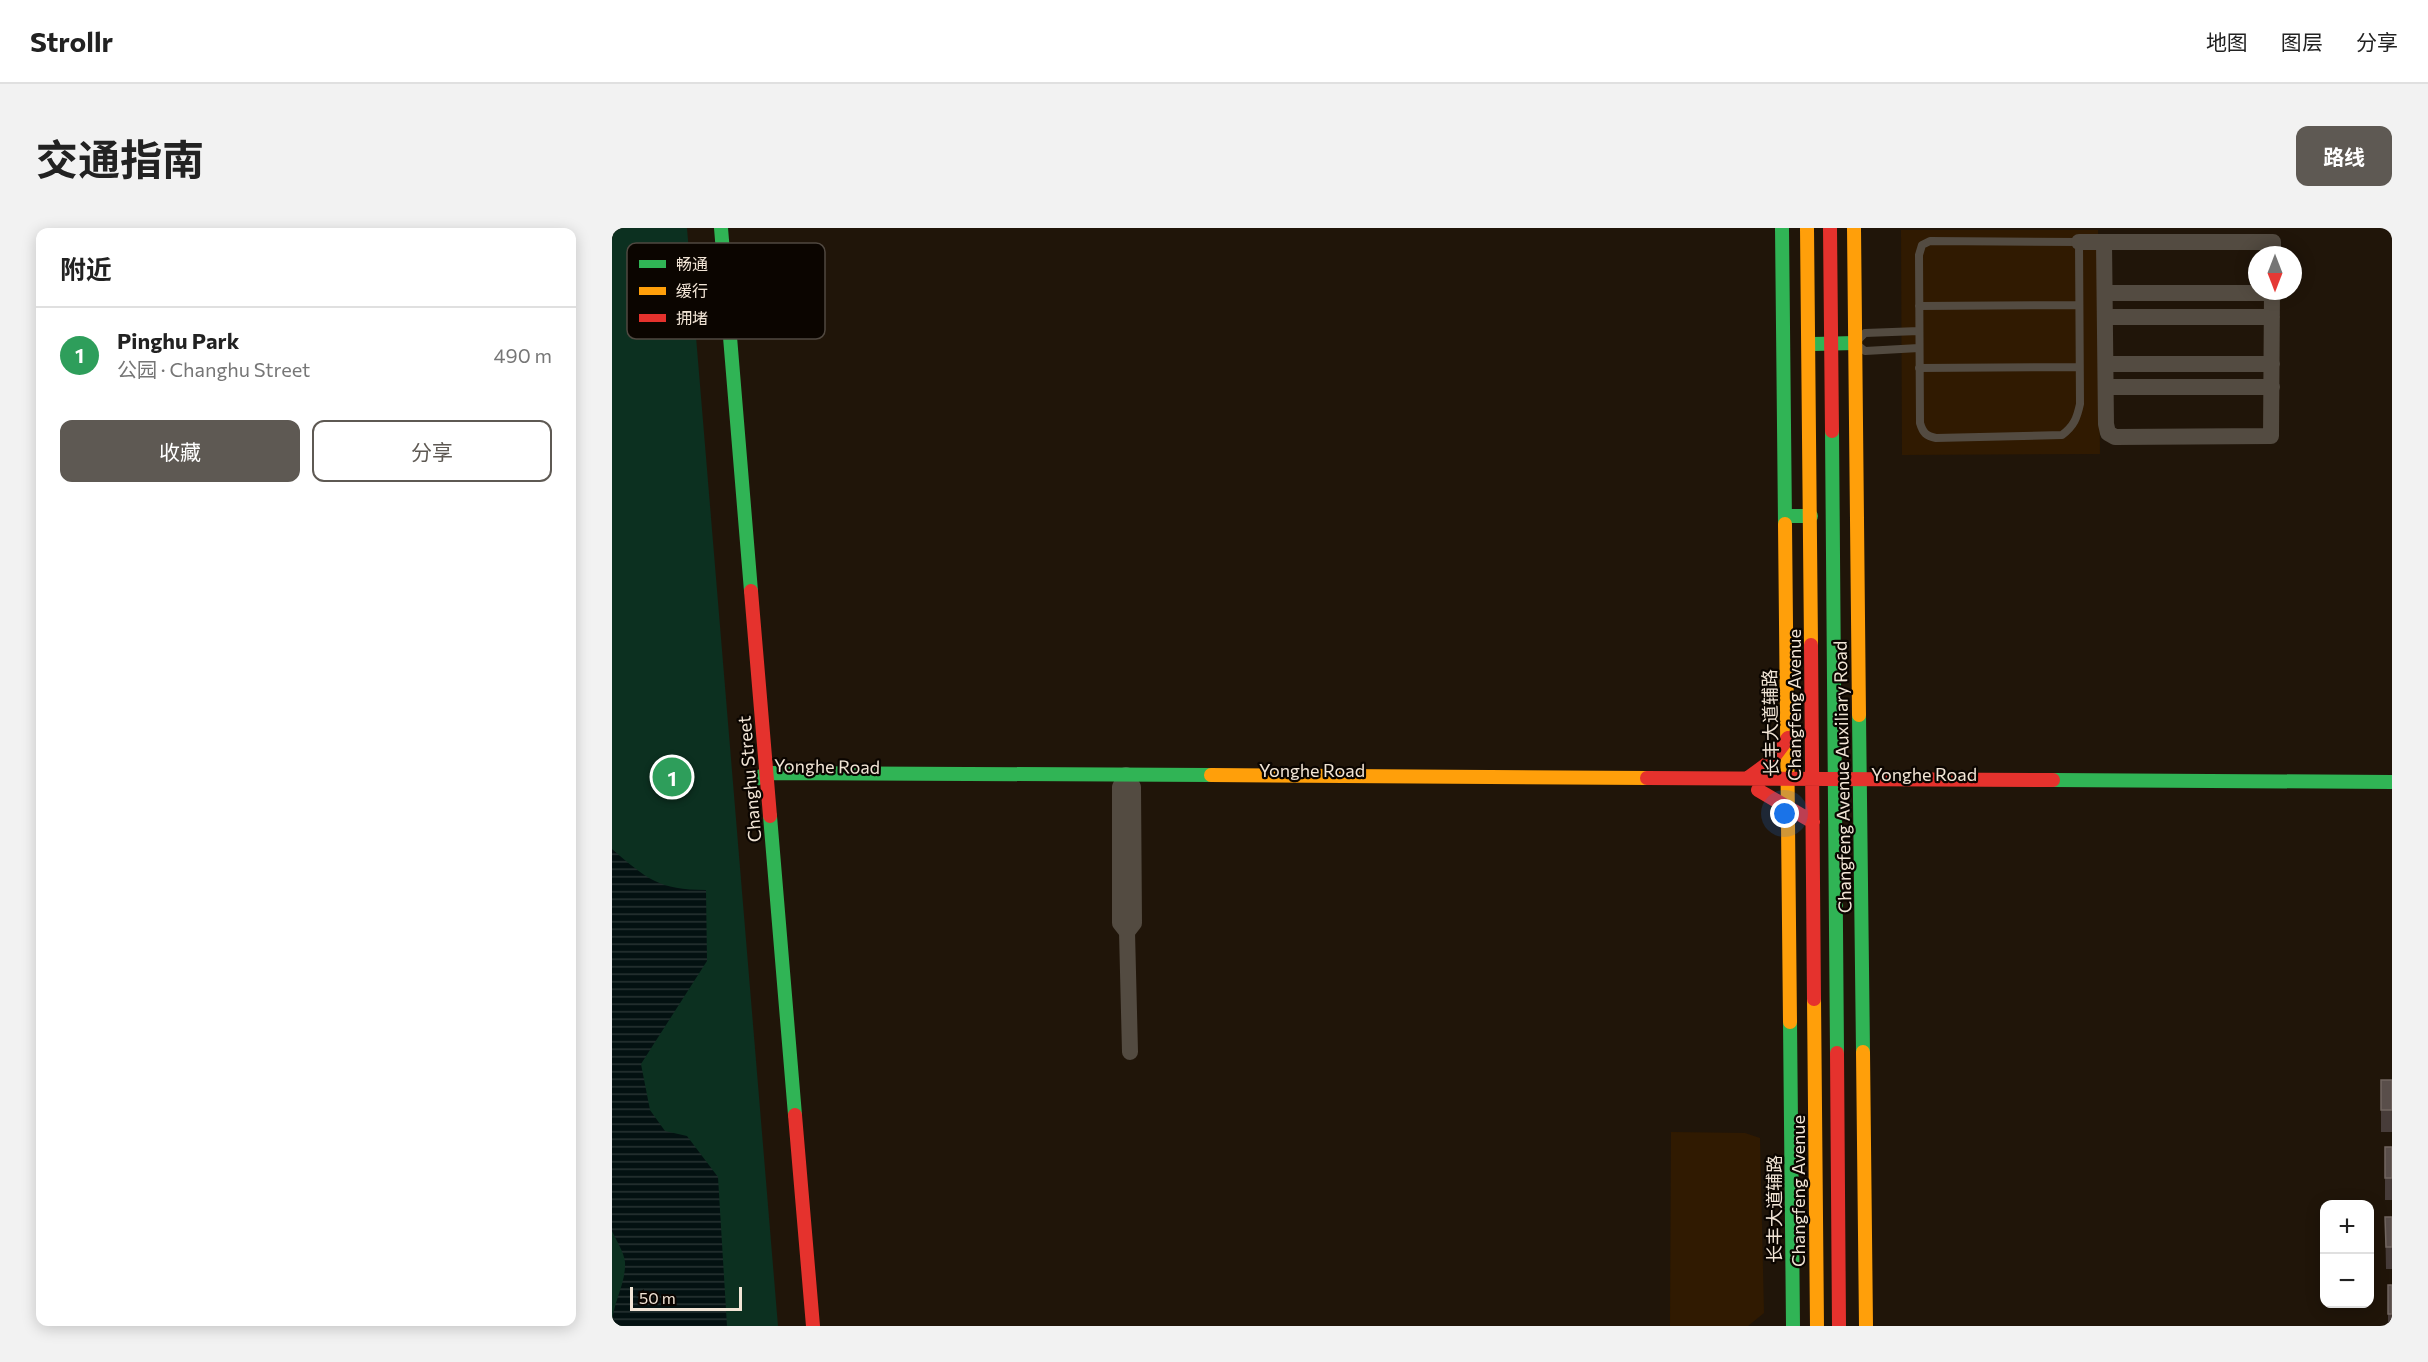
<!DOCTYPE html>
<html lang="zh">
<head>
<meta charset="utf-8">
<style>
	body { margin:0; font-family:Commissioner,"Noto Sans SC",sans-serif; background:#f2f2f2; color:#222 }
	.controls { position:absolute; right:18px; bottom:18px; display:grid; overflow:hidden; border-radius:12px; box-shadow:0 3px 15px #0003 }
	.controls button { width:54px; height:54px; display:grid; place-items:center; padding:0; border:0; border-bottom:2px solid #e0e0e0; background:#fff; color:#222; font:30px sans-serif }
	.compass { position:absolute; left:1636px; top:18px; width:54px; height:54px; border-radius:50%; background:#fff; box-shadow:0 3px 15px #0003; rotate:180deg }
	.scale { position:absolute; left:18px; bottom:15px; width:112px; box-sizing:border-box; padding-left:6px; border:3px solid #f2e5d6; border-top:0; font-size:16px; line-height:21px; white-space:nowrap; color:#f2e5d6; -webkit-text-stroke:4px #0b0500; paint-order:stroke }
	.you { position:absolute; left:1173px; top:586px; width:21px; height:21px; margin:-15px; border:4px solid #fff; border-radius:50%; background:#1a73e8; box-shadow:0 0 0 9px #1a73e833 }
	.badge { display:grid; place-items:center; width:39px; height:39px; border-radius:50%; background:#5e5953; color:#fff; font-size:20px; font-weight:700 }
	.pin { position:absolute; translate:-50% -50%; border:3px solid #fff; box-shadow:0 2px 6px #0006 }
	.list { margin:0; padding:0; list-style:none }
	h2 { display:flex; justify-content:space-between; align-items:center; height:78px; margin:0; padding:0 24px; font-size:26px }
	h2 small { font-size:20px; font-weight:400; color:#767676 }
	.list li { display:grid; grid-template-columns:39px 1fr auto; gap:18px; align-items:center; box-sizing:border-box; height:96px; padding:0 24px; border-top:2px solid #e0e0e0 }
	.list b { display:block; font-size:22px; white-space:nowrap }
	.list p { margin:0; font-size:20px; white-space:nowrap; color:#767676 }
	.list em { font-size:20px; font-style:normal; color:#767676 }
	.actions { display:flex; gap:12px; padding:18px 24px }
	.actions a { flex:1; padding:14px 0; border:2px solid #5e5953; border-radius:12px; text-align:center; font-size:21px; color:#5e5953 }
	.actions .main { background:#5e5953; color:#fff }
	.map { position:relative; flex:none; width:1780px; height:1098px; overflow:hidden; border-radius:12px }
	header { display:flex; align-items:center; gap:36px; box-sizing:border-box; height:84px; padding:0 30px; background:#fff; border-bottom:2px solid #e0e0e0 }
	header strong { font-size:28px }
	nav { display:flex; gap:33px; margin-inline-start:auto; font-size:21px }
	.intro { display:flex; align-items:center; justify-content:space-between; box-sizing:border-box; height:144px; padding:0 36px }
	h1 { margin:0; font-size:42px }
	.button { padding:15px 27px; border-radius:12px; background:#5e5953; color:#fff; font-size:21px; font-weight:700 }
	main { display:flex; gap:36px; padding:0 36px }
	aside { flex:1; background:#fff; border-radius:12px; box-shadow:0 3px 15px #0003 }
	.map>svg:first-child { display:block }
	.built { fill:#301a01 }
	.green { fill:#0c3020 }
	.water { fill:url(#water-rules) }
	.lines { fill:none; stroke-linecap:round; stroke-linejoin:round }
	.lane { stroke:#534b41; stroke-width:8 }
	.street { stroke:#534b41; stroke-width:16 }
	.fast { stroke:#30b455; stroke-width:14 }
	.slow { stroke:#ff9f0a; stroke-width:14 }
	.jam { stroke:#e5322d; stroke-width:14 }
	.wall { fill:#473c39 }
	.building { fill:#594e4a; stroke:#716660; stroke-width:1.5 }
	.labels { text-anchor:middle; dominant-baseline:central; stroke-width:4.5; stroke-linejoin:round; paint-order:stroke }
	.street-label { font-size:18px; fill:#f2e5d6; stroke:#0b0500 }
	.key { fill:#0b0500; stroke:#504840; stroke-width:1.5 }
	.key-label { font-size:16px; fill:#f2e5d6 }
</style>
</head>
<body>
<header>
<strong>Strollr</strong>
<nav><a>地图</a><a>图层</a><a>分享</a></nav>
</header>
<div class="intro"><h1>交通指南</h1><a class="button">路线</a></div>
<main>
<aside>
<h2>附近<small></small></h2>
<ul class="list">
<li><span class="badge" style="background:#2e9e5b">1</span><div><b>Pinghu Park</b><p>公园 · Changhu Street</p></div><em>490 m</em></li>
</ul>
<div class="actions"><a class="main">收藏</a><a>分享</a></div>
</aside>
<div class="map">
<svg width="1780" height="1098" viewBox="0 0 1780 1098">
	<defs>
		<pattern id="water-rules" width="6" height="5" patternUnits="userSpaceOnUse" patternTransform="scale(1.5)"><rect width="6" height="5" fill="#031111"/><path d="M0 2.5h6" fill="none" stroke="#283433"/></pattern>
	</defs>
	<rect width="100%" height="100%" fill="#201509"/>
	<path class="built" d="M1289,2H1486L1488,226L1290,227Z
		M1059,904L1133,905L1148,910L1152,1085L1136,1098H1058Z"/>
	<path class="green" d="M0,0H75L166,1098H0Z"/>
	<path class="water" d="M0,621C35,651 47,662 94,662L95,733L29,836L38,882L53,903L75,908L106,949L115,1098H0C0,1075 14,1057 13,1034C12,1024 4,1012 0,1003Z"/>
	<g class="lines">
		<path class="lane" d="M1318,13L1467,14L1468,176C1465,190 1462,198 1450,207L1324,210C1314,208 1311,205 1308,195L1307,27L1310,17Z
			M1307,78L1467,77
			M1307,103L1253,105L1243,115L1253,123L1307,120
			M1307,140L1467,139"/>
		<path class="street" d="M1467,14H1661V27
			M1492,14L1494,196L1496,205L1503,209L1659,208L1660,63
			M1493,65H1660
			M1493,89H1660
			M1494,136H1660
			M1494,159H1660
			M514,547L508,559V695L515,704L518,824
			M514,547L521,559L522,695L515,704"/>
		<path class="fast" d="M109,0L139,363
			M1170,0L1173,296
			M1201,116L1243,115
			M1220,203L1225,825
			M1173,288H1199
			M1247,487L1251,824
			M144,551L155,545L599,547
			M1441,552L1780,554
			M158,588L183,887
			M1178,794L1181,1098"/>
		<path class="slow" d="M1195,0L1199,417
			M1242,0L1247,487
			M1173,296L1178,794
			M599,547L1035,550
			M1202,771L1205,1098
			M1251,824L1254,1098"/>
		<path class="jam" d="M1218,0L1220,203
			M139,363L158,588
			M1199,417L1202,771
			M1035,550L1441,552
			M1136,550L1159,533L1176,510
			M1146,562L1201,594
			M1225,825L1227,1098
			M183,887L201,1098"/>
	</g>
	<path class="wall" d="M1769,852H1780V904H1769Z
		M1773,919H1780V972H1773Z
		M1773,989H1780V1041H1774Z
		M1776,1057H1780V1098H1776Z"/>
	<path class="building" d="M1769,852H1780V882H1769Z
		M1773,919H1780V950H1773Z
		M1773,989H1780V1019H1774Z
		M1776,1057H1780V1086H1776Z"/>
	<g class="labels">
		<g class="street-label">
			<text transform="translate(1182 477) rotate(-90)">Changfeng Avenue</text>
			<text transform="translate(1158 495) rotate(-91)">长丰大道辅路</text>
			<text transform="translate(215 538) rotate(1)">Yonghe Road</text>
			<text x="700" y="542">Yonghe Road</text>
			<text x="1312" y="546">Yonghe Road</text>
			<text transform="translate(1230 549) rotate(-91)">Changfeng Avenue Auxiliary Road</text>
			<text transform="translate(137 551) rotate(-95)">Changhu Street</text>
			<text transform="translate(1186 963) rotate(-90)">Changfeng Avenue</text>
			<text transform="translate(1162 981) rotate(-90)">长丰大道辅路</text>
		</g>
	</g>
	<rect x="15" y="15" width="198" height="96" rx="9" class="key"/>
	<rect x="27" y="32" width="27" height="8" fill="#30b455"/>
	<rect x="27" y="59" width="27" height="8" fill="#ff9f0a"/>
	<rect x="27" y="86" width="27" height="8" fill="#e5322d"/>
	<g class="key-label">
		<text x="64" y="42">畅通</text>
		<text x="64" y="69">缓行</text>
		<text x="64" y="96">拥堵</text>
	</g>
</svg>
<div class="controls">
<button>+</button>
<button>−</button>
</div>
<svg class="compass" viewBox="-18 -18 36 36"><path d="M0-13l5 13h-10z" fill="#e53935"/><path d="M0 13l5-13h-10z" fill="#767676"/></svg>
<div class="scale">50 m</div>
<div class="you"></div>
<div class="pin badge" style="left:60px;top:549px;background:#2e9e5b">1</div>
</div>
</main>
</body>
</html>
